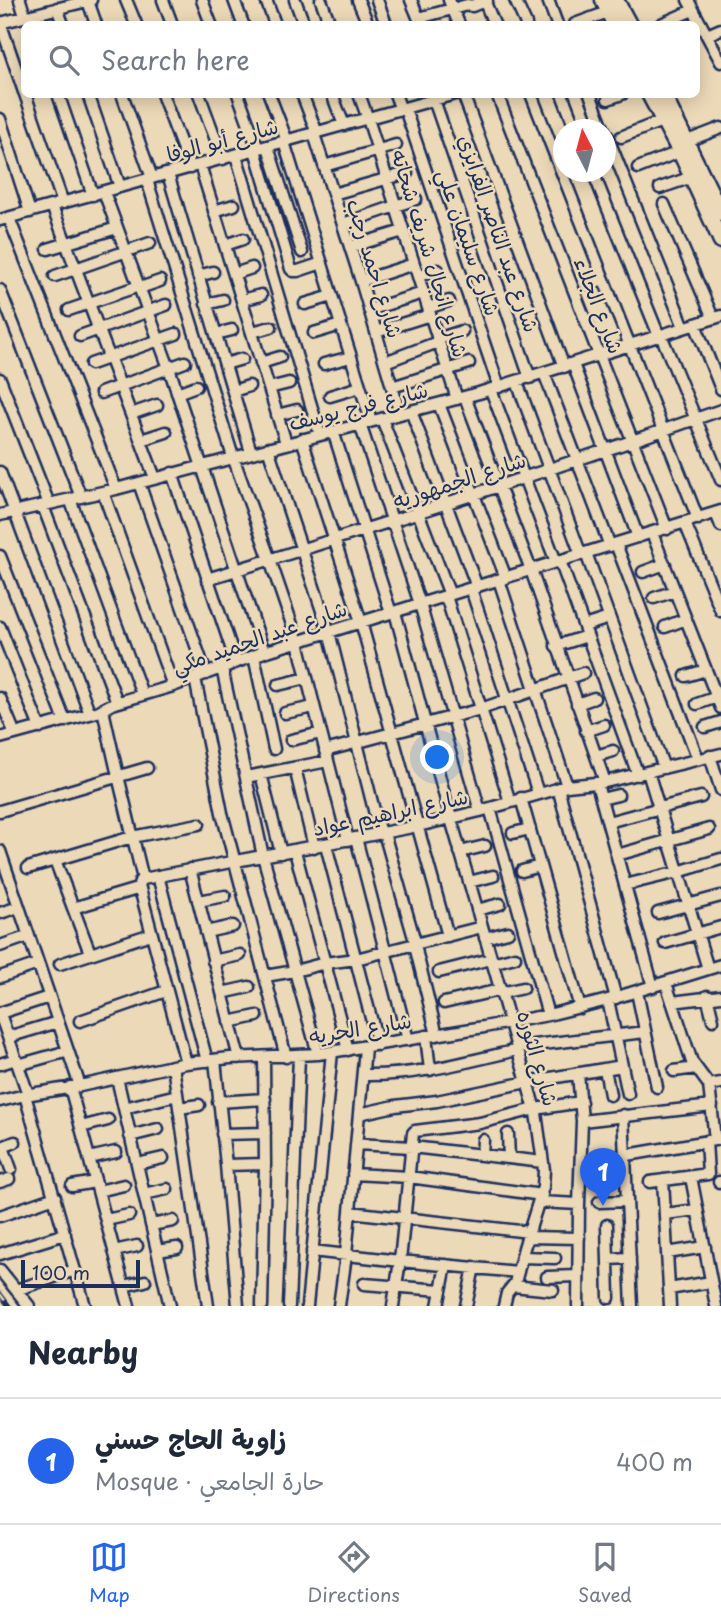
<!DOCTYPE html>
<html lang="en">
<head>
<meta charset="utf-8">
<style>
	body { margin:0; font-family:"Playpen Sans","Playpen Sans Arabic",sans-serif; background:#f2f2f3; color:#1f2937 }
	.compass { position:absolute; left:553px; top:119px; width:63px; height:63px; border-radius:50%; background:#fff; box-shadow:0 4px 18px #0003; rotate:354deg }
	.scale { position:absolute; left:21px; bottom:18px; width:119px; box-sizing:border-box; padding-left:7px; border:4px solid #1b2f5e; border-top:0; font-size:19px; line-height:24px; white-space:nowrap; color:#1b2f5e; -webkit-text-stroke:5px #ecd9b7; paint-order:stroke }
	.you { position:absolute; left:438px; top:758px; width:24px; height:24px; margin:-18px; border:5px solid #fff; border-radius:50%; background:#1a73e8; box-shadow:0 0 0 10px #1a73e833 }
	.badge { display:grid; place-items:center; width:46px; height:46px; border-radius:50%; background:#2563eb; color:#fff; font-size:23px; font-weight:700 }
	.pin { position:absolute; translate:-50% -58px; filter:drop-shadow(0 2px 4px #0008) }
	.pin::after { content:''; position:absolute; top:37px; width:24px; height:21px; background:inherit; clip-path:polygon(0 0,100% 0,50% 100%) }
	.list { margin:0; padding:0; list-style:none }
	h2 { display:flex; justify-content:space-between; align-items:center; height:91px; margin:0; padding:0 28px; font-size:30px }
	h2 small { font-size:23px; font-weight:400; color:#747a83 }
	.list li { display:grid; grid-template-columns:46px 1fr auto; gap:21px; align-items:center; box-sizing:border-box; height:126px; padding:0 28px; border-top:2px solid #e0e1e3 }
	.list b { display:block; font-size:26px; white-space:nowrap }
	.list p { margin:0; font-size:23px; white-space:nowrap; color:#747a83 }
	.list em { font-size:23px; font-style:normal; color:#747a83 }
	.icon { flex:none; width:38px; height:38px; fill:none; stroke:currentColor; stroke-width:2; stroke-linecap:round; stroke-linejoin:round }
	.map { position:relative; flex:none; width:721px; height:1306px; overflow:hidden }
	.search { position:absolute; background:#fff; box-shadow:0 4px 18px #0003; left:21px; right:21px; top:21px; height:77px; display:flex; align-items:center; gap:18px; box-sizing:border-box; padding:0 24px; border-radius:10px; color:#747a83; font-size:26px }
	.sheet { height:217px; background:#fff }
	nav { display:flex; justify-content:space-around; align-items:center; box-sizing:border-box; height:98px; border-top:2px solid #e0e1e3; background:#fff; font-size:19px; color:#747a83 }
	nav a { display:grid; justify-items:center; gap:4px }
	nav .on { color:#2563eb }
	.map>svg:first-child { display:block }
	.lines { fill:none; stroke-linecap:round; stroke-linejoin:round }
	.street-casing { stroke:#1b2f5e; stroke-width:15 }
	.secondary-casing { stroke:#1b2f5e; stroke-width:19 }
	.street { stroke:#ecd9b7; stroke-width:10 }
	.secondary { stroke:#ecd9b7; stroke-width:14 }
	.rail-casing { stroke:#1b2f5e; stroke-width:5 }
	.rail { stroke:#ecd9b7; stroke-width:2.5; stroke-dasharray:8; stroke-linecap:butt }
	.labels { text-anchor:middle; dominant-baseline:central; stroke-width:5; stroke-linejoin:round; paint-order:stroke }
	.street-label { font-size:21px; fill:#1b2f5e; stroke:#ecd9b7 }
</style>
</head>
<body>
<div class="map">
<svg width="721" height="1306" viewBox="0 0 721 1306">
	<rect width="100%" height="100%" fill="#ecd9b7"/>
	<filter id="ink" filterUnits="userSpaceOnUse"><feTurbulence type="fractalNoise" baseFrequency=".0143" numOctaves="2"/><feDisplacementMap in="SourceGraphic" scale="14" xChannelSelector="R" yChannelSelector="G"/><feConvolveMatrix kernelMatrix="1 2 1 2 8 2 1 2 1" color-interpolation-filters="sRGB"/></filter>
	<g filter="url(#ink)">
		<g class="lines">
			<g class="street-casing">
				<path id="street" d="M20,0L25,16
					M126,0L136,24
					M163,0L172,24
					M202,0L211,24
					M234,0L243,24
					M266,0L275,24
					M295,0L304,24
					M321,0L330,24
					M358,0L368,24
					M377,0L386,24
					M411,0L421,24
					M449,0L459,24
					M484,0L494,24
					M515,0L526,24
					M548,0L557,24
					M688,0L721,62
					M88,1L96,24
					M57,8L63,24
					M419,18L467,5L472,6L487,0
					M0,22L24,92
					M0,23L91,0
					M575,24L608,12
					M661,24L693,10
					M707,35L721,29
					M25,94L63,203
					M58,94L93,195
					M88,94L120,187
					M122,94L152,178
					M162,94L190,168
					M199,94L223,159
					M238,94L258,149
					M269,94L287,141
					M302,94L317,133
					M332,94L344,125
					M359,94L368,119L457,399
					M395,94L401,110
					M463,94L564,367
					M497,94L667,529
					M531,94L698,519
					M562,94L576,130
					M590,94L604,130
					M608,99L622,94
					M434,100L530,378
					M405,109L499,387
					M0,119L30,212
					M606,133L684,327
					M314,134L361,281L400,414
					M621,137L662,121
					M284,142L371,421
					M682,143L721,128
					M268,147L302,252
					M255,150L291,269L293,271H298L322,263
					M236,155L320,435
					M200,165L286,443
					M324,166L396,145
					M638,168L679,152
					M593,172L659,336
					M168,174L251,452
					M147,180L233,457L270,560L298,642L348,840
					M660,188L692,177
					M104,192L169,368L264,652
					M333,194L407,173
					M664,204L713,318
					M52,206L155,478
					M214,211L234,205
					M9,218L116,489
					M0,220L455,94
					M343,224L416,199
					M225,245L243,239
					M350,247L403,231
					M48,249L117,228
					M234,274L252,268
					M55,276L150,243
					M198,276L213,272
					M418,276L438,270
					M361,281L414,264
					M589,284L604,279
					M140,288L160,281
					M0,290L81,497
					M242,300L261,295
					M206,304L223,300
					M305,304L332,296
					M428,308L449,301
					M69,310L139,286
					M369,310L423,293
					M695,324L721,389
					M252,332L271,327
					M376,332L430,315
					M314,333L341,325
					M216,334L232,330
					M661,335L721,480
					M80,336L166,305
					M437,339L462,331
					M385,362L438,342
					M261,363L280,357
					M91,364L176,334
					M225,364L242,359
					M324,364L351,357
					M573,364L638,537
					M544,373L610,546
					M0,379L49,504
					M517,382L581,555
					M392,387L469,363
					M269,388L289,383
					M491,390L556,562
					M233,391L249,386
					M101,393L185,362
					M177,393L196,386
					M330,396L360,387
					M465,397L531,570L605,782
					M439,404L506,578
					M411,411L477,587
					M131,414L157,405
					M277,415L297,410
					M382,419L450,595
					M360,424L420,604L480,811
					M333,431L391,613
					M302,439L361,622L448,936
					M141,440L166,432
					M268,448L329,632L380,834
					M0,472L90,714
					M172,473L236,662
					M139,483L206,674
					M103,492L173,686
					M70,499L142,694
					M43,506L117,702
					M716,513L721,526
					M0,515L116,489L479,393L721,316
					M685,523L721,611
					M652,533L721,708
					M616,544L698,759
					M586,553L664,768
					M0,556L65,721
					M560,561L638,775
					M643,572L665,564
					M207,579C380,526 551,470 721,410
					M499,580L567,786
					M471,589L538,793
					M446,596L510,802
					M654,598L675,591
					M395,612L451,819L536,1113L544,1170L543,1187L524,1248L515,1283L507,1293L504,1306
					M584,626L609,618
					M0,627L40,728
					M665,627L686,619
					M556,646L587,636
					M254,656L274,749
					M222,668L263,856L318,1054
					M686,676L706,670
					M195,678L222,813L286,1057
					M278,685L307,678
					M0,698L15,734
					M577,704L594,698
					M697,704L717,697
					M103,710L118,776L143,879
					M285,713L314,707
					M705,727L721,722
					M586,731L604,725
					M0,738L97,712L112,704L173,686L264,652L721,511
					M291,740L321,733
					M325,751L481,709L583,673
					M596,756L613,751
					M710,756L721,790
					M295,768L314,847
					M648,772L708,969
					M261,774L281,853
					M246,777L328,761
					M597,784L653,987
					M558,788L616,998
					M521,798L580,1008
					M601,799L618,795
					M490,808L548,1015
					M0,811L147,768
					M608,822L701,797
					M384,833L414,938L417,954L437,1035
					M513,833L530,829
					M356,838L408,1040
					M326,845L378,1045
					M0,851L80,1086
					M295,851L348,1050
					M460,852L485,846
					M617,855L709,829
					M55,860L90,953
					M28,868L132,837L199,824
					M190,869L239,1058
					M522,871L540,866
					M158,876L207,1061
					M469,882L493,876
					M139,885L186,1063
					M625,885L678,872L721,859
					M198,901L225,896
					M73,908L137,889L139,887L140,881L143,879L418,826L480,811L567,786L605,782L721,754
					M477,910L500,904
					M0,913L19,907
					M658,913L721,896
					M206,932L233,926
					M485,938L508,932
					M665,943L721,927
					M0,946L29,936
					M213,961L240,955
					M492,963L515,957
					M60,964L151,934
					M439,972L491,959
					M265,976L295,971L325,963L356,959L482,927
					M0,977L38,964
					M666,983L692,1062L709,1085L715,1140
					M637,992L657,1087
					M222,993L249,987
					M500,993L523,988
					M707,996L713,1020
					M608,1000L628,1094
					M672,1002L721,996
					M444,1003L499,990
					M0,1013L49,997
					M0,1014L28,1094
					M80,1021L166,991
					M229,1022L257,1016
					M426,1036L430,1070
					M8,1037L58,1022
					M517,1047L645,1032
					M215,1060L226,1165L238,1306
					M0,1064L16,1059
					M18,1065L68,1051
					M173,1066L208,1306
					M605,1069L610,1095
					M674,1071L696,1068
					M578,1073L582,1121L579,1204L578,1306
					M363,1075C416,1076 466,1062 517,1050
					M117,1078L170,1306
					M709,1085L721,1083
					M70,1087L129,1306
					M25,1095L85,1306
					M0,1101L25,1095L80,1086L186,1063L230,1058L318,1054L484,1027L548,1015L608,1000L721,965
					M218,1102L265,1099
					M124,1108L177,1095
					M179,1108L199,1105
					M359,1114L395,1106L437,1101L527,1082L622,1066
					M623,1115L632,1306
					M582,1121L712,1106
					M81,1127L108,1120
					M222,1134L265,1133
					M508,1134L509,1158
					M130,1136L158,1129
					M356,1144L412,1147L543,1162
					M3,1147L11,1169
					M0,1148L15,1142
					M482,1155L483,1140
					M89,1158L116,1152
					M581,1163L720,1139
					M137,1164L163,1158
					M226,1165L265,1164
					M353,1174L409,1177L542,1195
					M691,1177L716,1306
					M663,1180L670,1306
					M0,1182L9,1179
					M650,1182L708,1174L706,1141
					M719,1182H721
					M72,1186L95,1182
					M98,1191L124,1185
					M144,1194L167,1189
					M539,1202L579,1204
					M599,1202L627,1201
					M350,1212L529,1232
					M665,1214L697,1210
					M0,1216L55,1197
					M106,1220L129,1215
					M151,1225L173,1221
					M607,1225L609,1298
					M527,1237L579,1238
					M114,1251L137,1246
					M157,1251L177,1248
					M312,1251L400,1261L518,1272
					M667,1253L705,1247
					M0,1254L65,1234
					M522,1257L555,1258
					M608,1259L630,1258
					M0,1270L29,1306
					M547,1277L578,1276
					M364,1284L441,1290
					M124,1286L145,1281
					M513,1286L553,1290
					M669,1289L711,1282
					M16,1290L75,1270
					M262,1306L265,1164L264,1058
					M289,1306L299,1056
					M307,1306L332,1052
					M339,1306L346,1255L365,1048
					M393,1306L400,1261L413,1133L415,1131L480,1123L535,1109L581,1102
					M438,1306L446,1265
					M466,1306L474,1267"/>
			</g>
			<g class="secondary-casing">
				<path id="secondary" d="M603,0L614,24
					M616,0L629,24
					M649,94L682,156L721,241
					M663,94L721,213"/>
			</g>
			<use href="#street" class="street"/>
			<use href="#secondary" class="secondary"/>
			<g class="rail-casing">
				<path id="rail" d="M0,1294L9,1306"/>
			</g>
			<use href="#rail" class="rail"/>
		</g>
	</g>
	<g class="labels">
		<g class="street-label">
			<text transform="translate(222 139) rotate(-15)">شارع أبو الوفا</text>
			<text transform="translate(500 233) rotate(71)">شارع عبد الناصر الفرايزي</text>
			<text transform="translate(470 242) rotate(71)">شارع سليمان علي</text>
			<text transform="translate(431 253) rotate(73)">شارع انجال شريف شحاته</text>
			<text transform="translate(376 268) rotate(73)">شارع احمد رجب</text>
			<text transform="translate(600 305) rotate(69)">شارع الجلاء</text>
			<text transform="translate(358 405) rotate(-14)">شارع فرج يوسف</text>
			<text transform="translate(459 479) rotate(-18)">شارع الجمهوريه</text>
			<text transform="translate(259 636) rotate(-19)">شارع عبد الحميد مكي</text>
			<text transform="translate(390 811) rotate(-12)">شارع ابراهيم عواد</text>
			<text transform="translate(360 1027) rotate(-9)">شارع الحريه</text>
			<text transform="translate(539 1058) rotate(74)">شارع الثوره</text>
		</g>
	</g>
</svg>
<svg class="compass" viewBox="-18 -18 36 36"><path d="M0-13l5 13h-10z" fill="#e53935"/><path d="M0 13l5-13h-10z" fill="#747a83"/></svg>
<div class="scale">100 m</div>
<div class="you"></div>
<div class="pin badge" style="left:603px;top:1206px">1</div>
<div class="search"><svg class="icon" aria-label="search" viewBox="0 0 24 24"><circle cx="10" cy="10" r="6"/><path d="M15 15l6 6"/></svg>Search here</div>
</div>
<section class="sheet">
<h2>Nearby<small></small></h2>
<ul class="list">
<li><span class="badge">1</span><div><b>زاوية الحاج حسني</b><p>Mosque · حارة الجامعي</p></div><em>400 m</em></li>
</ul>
</section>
<nav>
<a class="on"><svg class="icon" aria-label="map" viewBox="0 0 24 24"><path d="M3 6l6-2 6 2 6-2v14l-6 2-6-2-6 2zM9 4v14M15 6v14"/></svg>Map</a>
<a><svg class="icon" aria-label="directions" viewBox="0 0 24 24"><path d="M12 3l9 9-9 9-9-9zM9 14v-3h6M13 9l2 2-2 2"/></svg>Directions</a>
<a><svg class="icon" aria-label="saved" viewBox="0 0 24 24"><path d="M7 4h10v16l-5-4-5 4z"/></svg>Saved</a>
</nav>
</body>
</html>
